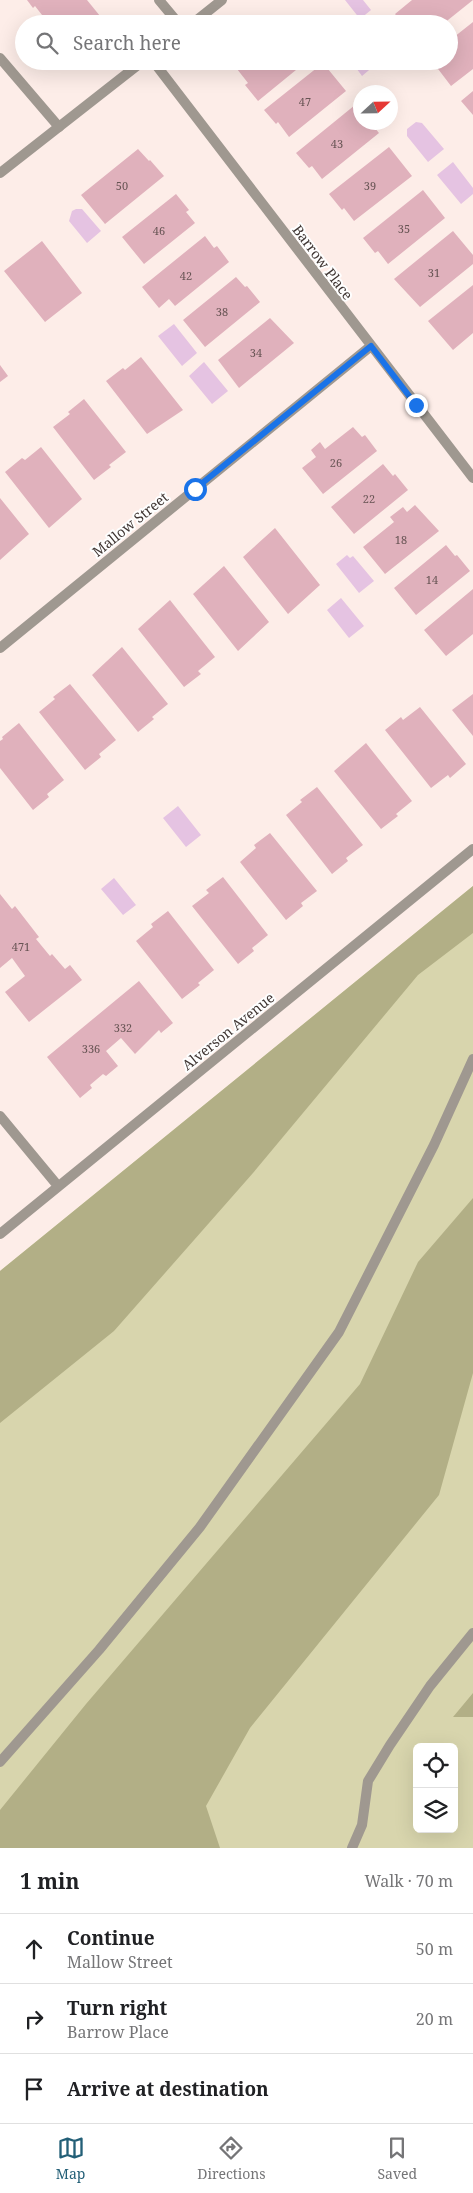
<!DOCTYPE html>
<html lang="en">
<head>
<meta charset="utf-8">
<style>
	body { margin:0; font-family:"Noto Serif",serif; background:#f2f2f2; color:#202124 }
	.controls { position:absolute; right:15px; bottom:15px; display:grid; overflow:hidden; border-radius:8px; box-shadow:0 5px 20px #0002 }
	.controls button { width:45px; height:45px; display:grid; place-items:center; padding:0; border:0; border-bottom:1px solid #e0e0e0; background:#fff; color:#202124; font:25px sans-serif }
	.compass { position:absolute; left:353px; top:85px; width:45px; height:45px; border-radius:50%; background:#fff; box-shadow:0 5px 20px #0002; rotate:68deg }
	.stop { position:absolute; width:15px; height:15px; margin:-11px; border:4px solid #1a73e8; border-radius:50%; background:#fff }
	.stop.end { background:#1a73e8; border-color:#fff; box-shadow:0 1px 5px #0008 }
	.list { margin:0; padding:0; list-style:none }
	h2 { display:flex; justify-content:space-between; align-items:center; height:65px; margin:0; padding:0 20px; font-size:21px }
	h2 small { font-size:16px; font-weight:400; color:#757577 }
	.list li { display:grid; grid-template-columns:32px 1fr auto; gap:15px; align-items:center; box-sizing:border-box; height:70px; padding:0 20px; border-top:1px solid #e0e0e0 }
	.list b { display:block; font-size:19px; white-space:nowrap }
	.list p { margin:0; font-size:16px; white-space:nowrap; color:#757577 }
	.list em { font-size:16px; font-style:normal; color:#757577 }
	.icon { flex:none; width:28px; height:28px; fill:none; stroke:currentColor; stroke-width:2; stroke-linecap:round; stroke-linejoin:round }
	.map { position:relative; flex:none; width:473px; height:1848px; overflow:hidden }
	.search { position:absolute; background:#fff; box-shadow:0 5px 20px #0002; left:15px; right:15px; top:15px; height:55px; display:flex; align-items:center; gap:12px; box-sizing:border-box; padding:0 18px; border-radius:28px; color:#757577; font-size:19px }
	.sheet { height:275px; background:#fff }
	nav { display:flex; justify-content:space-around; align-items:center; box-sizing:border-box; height:70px; border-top:1px solid #e0e0e0; background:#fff; font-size:14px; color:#757577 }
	nav a { display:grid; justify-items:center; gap:2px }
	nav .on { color:#235f77 }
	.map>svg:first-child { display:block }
	.green { fill:#d8d5ad; fill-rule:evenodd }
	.forest { fill:#b2af86 }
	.water { fill:#e5c3e2 }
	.building { fill:#e0b1bc }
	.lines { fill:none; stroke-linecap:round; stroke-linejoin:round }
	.service { stroke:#9f9890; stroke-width:10 }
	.minor { stroke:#9f9890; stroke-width:10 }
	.tertiary { stroke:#9f9890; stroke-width:10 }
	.route { stroke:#1a73e8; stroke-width:6 }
	.labels { text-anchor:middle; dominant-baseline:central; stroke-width:4; stroke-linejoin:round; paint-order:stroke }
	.number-label { font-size:11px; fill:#675454 }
	.street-label { font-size:14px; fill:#3f3532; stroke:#fefefe }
</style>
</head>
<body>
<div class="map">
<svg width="473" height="1848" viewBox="0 0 473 1848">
	<rect width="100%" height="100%" fill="#fdede8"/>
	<path class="green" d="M473,886V1848H0V1271ZM417,1747H454V1829H417Z"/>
	<path class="forest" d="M473,886V933L418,975L253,1173L114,1331L0,1423V1271Z
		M473,1198V1373L439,1495L250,1728L206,1806L220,1848H0V1810L86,1704L360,1384L418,1262Z
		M473,1693V1717H453Z"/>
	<path class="water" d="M345,0H363L371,10L360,19Z
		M351,61H372L375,65L362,76Z
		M416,122L422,123L444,149L428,162L407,136V129Z
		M453,162L473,188V194L461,204L437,175Z
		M76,209H82L101,231L87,243L69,221L72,211Z
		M174,324L197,353L182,366L158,336Z
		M204,362L228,391L212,404L189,376Z
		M347,555L350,558L353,556L374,581L359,593L336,564Z
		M341,598L364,626L349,638L327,610Z
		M178,806L201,835L186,847L163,818Z
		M114,878L136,905L123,915L101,889Z"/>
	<path class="building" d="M27,0H87L100,16L90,24H49L35,6L33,8Z
		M412,0H473L443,24H403L395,14Z
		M473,22V69L451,86L432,61H449V41Z
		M246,61H307L258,101L245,85L248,83L237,69Z
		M323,63L346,91L289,137L278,122L276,124L264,110Z
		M473,91V115L461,101Z
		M355,105L360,111V122H370L379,133L322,179L312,166L309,168L296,153Z
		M389,147L412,176L354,221L344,208L342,210L329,194Z
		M138,149L149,161L150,160L164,176L105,224L81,195Z
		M423,190L445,218L388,264L378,251L375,253L363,238Z
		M176,194L189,210L186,212L195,223L144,264L122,237Z
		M453,231L473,255V264L420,307L394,279Z
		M205,236L214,248L217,246L229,262L175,306L169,299L159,308L142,287Z
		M42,241L82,293L45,322L4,271Z
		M236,277L245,287L247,286L260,302L205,347L183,320Z
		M473,285V333L453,350L428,321Z
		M270,318L294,343L239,388L218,360Z
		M141,357L183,410L147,434L106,381L123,368L125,370Z
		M0,365L8,376L0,382Z
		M84,399L126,452L109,465L111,467L94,480L53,427L70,414L68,412Z
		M353,427L362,437L365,435L377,451L323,494L302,468L316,457L311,450L320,442L325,449Z
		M41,447L82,499L49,528L5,472L22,458L25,460Z
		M383,464L393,476L395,474L408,490L354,534L331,507Z
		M0,498L29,534L0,560Z
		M415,505L439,531L385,574L363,547L394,522L390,517L403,507L407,512Z
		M275,528L320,585L288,614L243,557Z
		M446,545L455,556L457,555L470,571L416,615L394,588Z
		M224,566L269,622L238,651L193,594Z
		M473,589V634L446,656L424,630Z
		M170,600L215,657L198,671L201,674L184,687L138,629Z
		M122,647L168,704L152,717L154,719L138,732L92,675Z
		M70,684L116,740L99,754L101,757L85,770L39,712L55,699L53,697Z
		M473,694V736L452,710Z
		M420,707L466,764L450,778L448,775L431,788L385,730L401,717L403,720Z
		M19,723L64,780L47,794L49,797L33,810L0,768V741L3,739L2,737Z
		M366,743L412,801L396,814L398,816L381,829L334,771Z
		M317,787L363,845L346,858L348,861L332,874L286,815L302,802L300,800Z
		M270,833L317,891L301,903L303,906L286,920L240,862L256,848L254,845Z
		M223,877L268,935L252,948L254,951L238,964L192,906L209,893L206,890Z
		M0,894L12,909L15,906L39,937L36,939L50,956L52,954L65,969L70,965L82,980L29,1022L5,992L25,976L12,958L0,968Z
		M168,911L214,970L198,983L200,985L182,999L136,941L153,927L151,924Z
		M139,981L173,1023L161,1033L159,1030L135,1054L121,1038L106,1051L118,1066L106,1076L103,1074L90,1085L92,1088L80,1098L47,1057Z"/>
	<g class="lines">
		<path class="service" d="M0,58L59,127
			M0,1762L99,1650L200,1527L339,1332L434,1145L473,1059
			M352,1848L362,1825L368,1781L390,1745L430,1686L473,1633"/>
		<path class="minor" d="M159,0L179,24
			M153,61L473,478
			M0,648L371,346
			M0,1116L58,1186
			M0,1234L473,849"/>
		<path class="tertiary" d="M192,24L222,0
			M0,173L143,61"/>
	</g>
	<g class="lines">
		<path class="route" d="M195,489L371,346L416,405"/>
	</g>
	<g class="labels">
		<g class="number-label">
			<text x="305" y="101">47</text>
			<text x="337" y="143">43</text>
			<text x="122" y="185">50</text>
			<text x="370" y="185">39</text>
			<text x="404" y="228">35</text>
			<text x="159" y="230">46</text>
			<text x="434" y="272">31</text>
			<text x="186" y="275">42</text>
			<text x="222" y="311">38</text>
			<text x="256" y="352">34</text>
			<text x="336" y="462">26</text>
			<text x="369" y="498">22</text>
			<text x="401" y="539">18</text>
			<text x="432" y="579">14</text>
			<text x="21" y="946">471</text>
			<text x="123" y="1027">332</text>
			<text x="91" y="1048">336</text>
		</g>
		<g class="street-label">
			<text transform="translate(323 262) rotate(53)">Barrow Place</text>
			<text transform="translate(130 524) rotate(-39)">Mallow Street</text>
			<text transform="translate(228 1031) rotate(-39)">Alverson Avenue</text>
		</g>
	</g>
</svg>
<div class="controls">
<button><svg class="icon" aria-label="locate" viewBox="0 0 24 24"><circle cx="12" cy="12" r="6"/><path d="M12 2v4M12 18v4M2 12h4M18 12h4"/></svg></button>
<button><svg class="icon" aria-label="layers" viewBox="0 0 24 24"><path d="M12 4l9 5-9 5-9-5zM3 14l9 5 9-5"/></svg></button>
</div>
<svg class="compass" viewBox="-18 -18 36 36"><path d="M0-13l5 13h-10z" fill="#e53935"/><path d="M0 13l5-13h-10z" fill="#757577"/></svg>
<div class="stop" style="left:195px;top:489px"></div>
<div class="stop end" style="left:416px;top:405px"></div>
<div class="search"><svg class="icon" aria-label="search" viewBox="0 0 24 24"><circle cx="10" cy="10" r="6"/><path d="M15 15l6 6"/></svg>Search here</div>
</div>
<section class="sheet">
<h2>1 min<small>Walk · 70 m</small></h2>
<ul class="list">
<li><svg class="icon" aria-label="ahead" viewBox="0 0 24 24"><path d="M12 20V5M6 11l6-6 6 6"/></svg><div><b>Continue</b><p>Mallow Street</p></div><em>50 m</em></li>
<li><svg class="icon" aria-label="right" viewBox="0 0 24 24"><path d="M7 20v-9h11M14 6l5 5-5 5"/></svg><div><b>Turn right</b><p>Barrow Place</p></div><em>20 m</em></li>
<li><svg class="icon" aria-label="arrive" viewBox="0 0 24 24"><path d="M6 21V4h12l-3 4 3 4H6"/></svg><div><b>Arrive at destination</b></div></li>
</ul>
</section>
<nav>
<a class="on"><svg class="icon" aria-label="map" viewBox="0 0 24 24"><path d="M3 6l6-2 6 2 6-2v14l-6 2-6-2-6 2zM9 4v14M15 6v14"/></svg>Map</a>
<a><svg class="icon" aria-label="directions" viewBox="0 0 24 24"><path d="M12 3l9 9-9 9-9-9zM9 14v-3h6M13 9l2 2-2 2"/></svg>Directions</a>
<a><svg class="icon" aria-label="saved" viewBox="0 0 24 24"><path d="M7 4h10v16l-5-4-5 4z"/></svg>Saved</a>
</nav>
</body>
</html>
